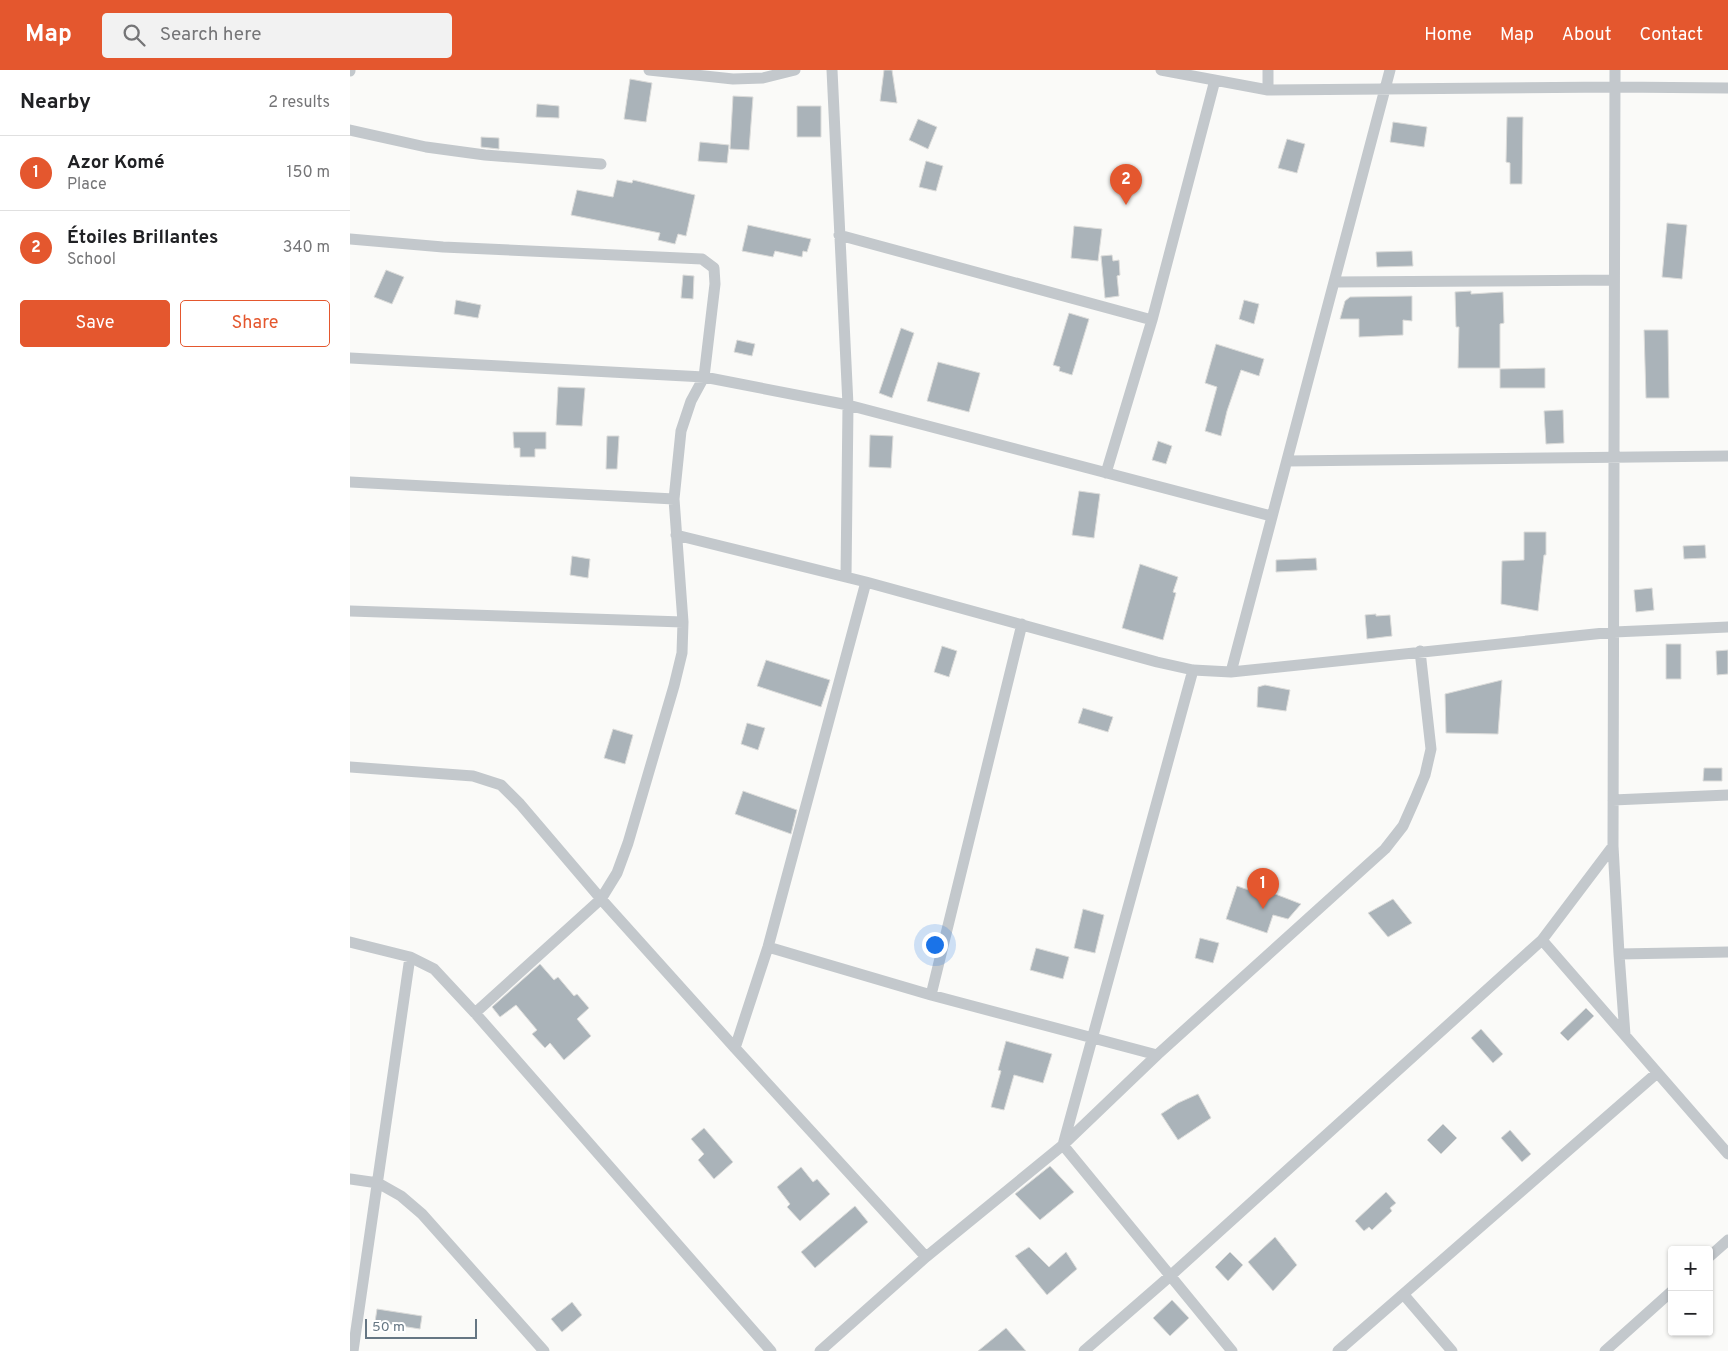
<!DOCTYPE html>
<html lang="en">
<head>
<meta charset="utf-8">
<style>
	body { margin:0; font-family:Overpass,sans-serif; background:#f2f2f2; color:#202124 }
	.controls { position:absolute; right:15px; bottom:15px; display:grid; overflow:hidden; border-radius:5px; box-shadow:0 1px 4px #0004 }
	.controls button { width:45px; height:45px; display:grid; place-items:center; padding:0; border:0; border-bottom:1px solid #e0e0e0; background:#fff; color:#202124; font:25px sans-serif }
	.scale { position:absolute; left:15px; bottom:12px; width:112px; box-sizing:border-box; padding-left:5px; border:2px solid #657683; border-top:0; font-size:14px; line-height:18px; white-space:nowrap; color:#657683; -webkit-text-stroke:4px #fff; paint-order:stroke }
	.you { position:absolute; left:584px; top:874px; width:18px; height:18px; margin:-12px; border:4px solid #fff; border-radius:50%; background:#1a73e8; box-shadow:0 0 0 8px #1a73e833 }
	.badge { display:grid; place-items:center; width:32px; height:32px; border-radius:50%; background:#e4572e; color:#fff; font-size:16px; font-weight:700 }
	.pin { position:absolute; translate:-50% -41px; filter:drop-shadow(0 1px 2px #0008) }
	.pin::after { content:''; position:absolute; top:26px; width:18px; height:15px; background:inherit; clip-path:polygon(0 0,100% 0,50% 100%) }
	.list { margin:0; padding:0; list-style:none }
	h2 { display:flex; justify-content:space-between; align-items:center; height:65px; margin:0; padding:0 20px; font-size:21px }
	h2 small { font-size:16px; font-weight:400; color:#757577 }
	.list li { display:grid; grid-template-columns:32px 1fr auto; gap:15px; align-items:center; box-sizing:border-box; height:75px; padding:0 20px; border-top:1px solid #e0e0e0 }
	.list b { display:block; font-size:19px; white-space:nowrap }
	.list p { margin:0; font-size:16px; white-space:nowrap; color:#757577 }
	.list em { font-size:16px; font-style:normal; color:#757577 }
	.actions { display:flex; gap:10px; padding:15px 20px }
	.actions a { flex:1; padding:11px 0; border:1px solid #e4572e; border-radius:5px; text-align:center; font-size:18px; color:#e4572e }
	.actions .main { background:#e4572e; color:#fff }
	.icon { flex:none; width:28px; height:28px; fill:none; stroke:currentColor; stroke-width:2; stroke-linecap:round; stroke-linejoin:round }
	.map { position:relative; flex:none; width:1378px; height:1281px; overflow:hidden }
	header { display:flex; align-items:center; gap:30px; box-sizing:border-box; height:70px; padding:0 25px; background:#e4572e; color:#fff }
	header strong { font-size:24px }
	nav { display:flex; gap:28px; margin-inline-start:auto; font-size:18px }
	.search { width:350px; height:45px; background:#f2f2f2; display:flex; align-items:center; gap:12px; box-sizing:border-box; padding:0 18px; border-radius:5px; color:#757577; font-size:19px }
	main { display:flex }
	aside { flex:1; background:#fff }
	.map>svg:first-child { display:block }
	.building { fill:#aab3b9; stroke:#dcdcda }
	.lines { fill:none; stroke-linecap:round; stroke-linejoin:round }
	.minor { stroke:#c3c8cc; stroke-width:11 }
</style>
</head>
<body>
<header>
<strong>Map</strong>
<div class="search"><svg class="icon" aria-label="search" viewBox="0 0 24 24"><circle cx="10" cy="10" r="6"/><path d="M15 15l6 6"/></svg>Search here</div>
<nav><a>Home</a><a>Map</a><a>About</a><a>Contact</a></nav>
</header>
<main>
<aside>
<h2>Nearby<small>2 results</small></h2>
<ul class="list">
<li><span class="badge">1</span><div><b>Azor Komé</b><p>Place</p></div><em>150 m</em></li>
<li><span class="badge">2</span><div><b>Étoiles Brillantes</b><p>School</p></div><em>340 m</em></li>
</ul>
<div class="actions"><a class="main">Save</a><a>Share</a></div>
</aside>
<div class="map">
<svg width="1378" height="1281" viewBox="0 0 1378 1281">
	<rect width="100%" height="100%" fill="#fafaf8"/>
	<path class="building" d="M534,0H542L547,33L530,31Z
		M280,9L302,13L296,52L274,49Z
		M383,26L403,27L399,80L380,79Z
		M187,34L209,36V48L186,47Z
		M447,36H471V67H447Z
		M1157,47H1173L1172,114H1160V93L1156,92Z
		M568,49L587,57L578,79L559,70Z
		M1043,52L1077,57L1074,77L1040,72Z
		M131,67L149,68V79L131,77Z
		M937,69L955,74L947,103L928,98Z
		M350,72L379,75L377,93L348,91Z
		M576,91L593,96L586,121L569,117Z
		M267,110L282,113L283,110L345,125L336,166L328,164L325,174L308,170L310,163L221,145L227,120L263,127Z
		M1317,153L1337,155L1332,209L1312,207Z
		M398,155L461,169L457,182L453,181L452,187L425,181L423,187L392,181Z
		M724,156L752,159L748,191L721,188Z
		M1062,181L1063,196L1027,197L1026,182Z
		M762,185L763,191L769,190L770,205L767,206L769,226L755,228L751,186Z
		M36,200L54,207L42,234L24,227Z
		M333,205L344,206L343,229L331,228Z
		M1121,221V224L1153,222L1154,253L1150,254V298H1108L1109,257H1106L1105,222Z
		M1062,226V251L1053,250V265L1009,267V249H990L995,231L1000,227Z
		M106,230L131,235L128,248L104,244Z
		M894,230L909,234L904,254L889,249Z
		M719,243L739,249L722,305L709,301L710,297L703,295Z
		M551,258L564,263L542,328L529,323Z
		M1294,260H1318L1319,328H1296Z
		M387,270L405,274L402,286L384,282Z
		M866,274L914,289L909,306L891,300L877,341L871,366L855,361L867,317L855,313Z
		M588,292L630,303L619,342L577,331Z
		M1195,298V318H1150V299Z
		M208,317L235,318L232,356L206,355Z
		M1213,340L1214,373L1196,374L1194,341Z
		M163,362H196V379H185V387H170V378H164Z
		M520,365L543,366L541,398L519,397Z
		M257,366H269L267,399H256Z
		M808,371L822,376L816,394L802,390Z
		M729,421L750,424L744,468L722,465Z
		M1174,462H1196V485H1194L1188,541L1151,534L1152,491L1174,490Z
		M1355,475L1356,488L1334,489L1333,476Z
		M222,486L240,489L238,508L220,505Z
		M966,488L967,500L926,502V490Z
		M790,494L828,507L823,522L826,523L813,570L772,558Z
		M1302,518L1304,540L1286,542L1284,520Z
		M1026,544V546L1040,545L1042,566L1017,569L1015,545Z
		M1316,574H1331V609H1316Z
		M592,576L607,581L599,607L584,602Z
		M1378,580V604L1367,605L1366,581Z
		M416,590L480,610L471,637L407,616Z
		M1152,610L1148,664L1096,663L1095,624Z
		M915,615L940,620L936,641L907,637L908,617Z
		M733,638L763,647L758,662L728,653Z
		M397,653L415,658L408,680L391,674Z
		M263,659L283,665L275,694L254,688Z
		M1354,698H1372V711H1353Z
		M393,721L447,740L441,764L385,744Z
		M887,816L913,825L915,820L951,834L938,849L923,845L917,863L876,849Z
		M1043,829L1062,853L1038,867L1018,843Z
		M733,839L754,845L745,883L724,878Z
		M850,868L869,873L863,893L845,888Z
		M686,878L719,887L713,909L680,900Z
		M190,894L204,910L208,907L224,926L227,924L239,938L227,949L241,966L214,990L200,973L195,978L182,964L187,960L166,935L150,947L142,937Z
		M1236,938L1244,946L1218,971L1210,963Z
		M1131,959L1153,984L1143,993L1121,968Z
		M656,971L702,984L693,1013L664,1005L654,1040L641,1037L651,1001L648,1000Z
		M848,1024L861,1048L828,1070L811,1044L828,1033Z
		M1093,1054L1107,1068L1091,1084L1077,1070Z
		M354,1058L383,1092L364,1109L348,1090L354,1084L341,1069Z
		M1160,1060L1181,1084L1172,1092L1151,1068Z
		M700,1096L724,1122L690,1150L665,1124Z
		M451,1097L463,1112L467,1109L480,1124L450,1151L437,1137L440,1134L427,1117Z
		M1036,1122L1046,1133L1040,1138L1042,1141L1022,1160L1019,1157L1014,1161L1005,1151Z
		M505,1136L518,1152L465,1198L451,1182Z
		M925,1167L947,1195L923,1221L898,1192Z
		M679,1177L699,1197L716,1182L727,1199L697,1225L665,1186Z
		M880,1182L893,1195L878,1211L865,1197Z
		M822,1230L839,1248L820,1266L803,1248Z
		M222,1232L232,1245L212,1262L201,1249Z
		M27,1239L72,1246L70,1259L25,1252Z
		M656,1258L676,1281H628Z"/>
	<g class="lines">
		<path class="minor" d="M299,0L383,9L413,8L445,0
			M482,0L498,335L496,507
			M811,0L918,20L1264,17L1378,18
			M918,0V20
			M1265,0L1263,776L1269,884L1275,965
			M0,1V0
			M0,60L76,77L135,85L251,94
			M489,165L802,250
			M0,169L93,177L352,189L364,198L365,214L354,307L341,331L331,361L324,429L333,552L332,583L324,616L278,773L267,803L251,829L125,943
			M984,212L1264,210
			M0,288L354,307L498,335L921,446
			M937,391L1378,386
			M756,403L802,250L865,10
			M0,412L324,429
			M326,465L516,512L807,592L843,600L881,602L1264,562L1378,557
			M0,541L333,552
			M843,600L713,1075L882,1281
			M881,602L1040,0
			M0,697L123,706L151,715L170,734L251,829L385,978L576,1187
			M1263,730L1378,725
			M1192,870L1378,1084
			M0,872L60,887L84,899L125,943L421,1281
			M418,877L581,925L807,985
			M1269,884L1378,882
			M581,925L672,554
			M385,978L418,877L516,512
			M0,1109L28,1113L51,1126L72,1144L194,1281
			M1359,1187L1378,1170
			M1054,1225L1102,1281
			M3,1281L60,887
			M470,1281L576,1187L713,1075L807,985L1035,779L1053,756L1065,729L1075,705L1081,679L1070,581
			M734,1281L819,1207L1192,870L1263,776
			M988,1281L1307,1003
			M1255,1281L1322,1221"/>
	</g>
</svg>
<div class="controls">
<button>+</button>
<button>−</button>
</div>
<div class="scale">50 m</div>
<div class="you"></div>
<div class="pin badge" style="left:913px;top:839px">1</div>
<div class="pin badge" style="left:776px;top:135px">2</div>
</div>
</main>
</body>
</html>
